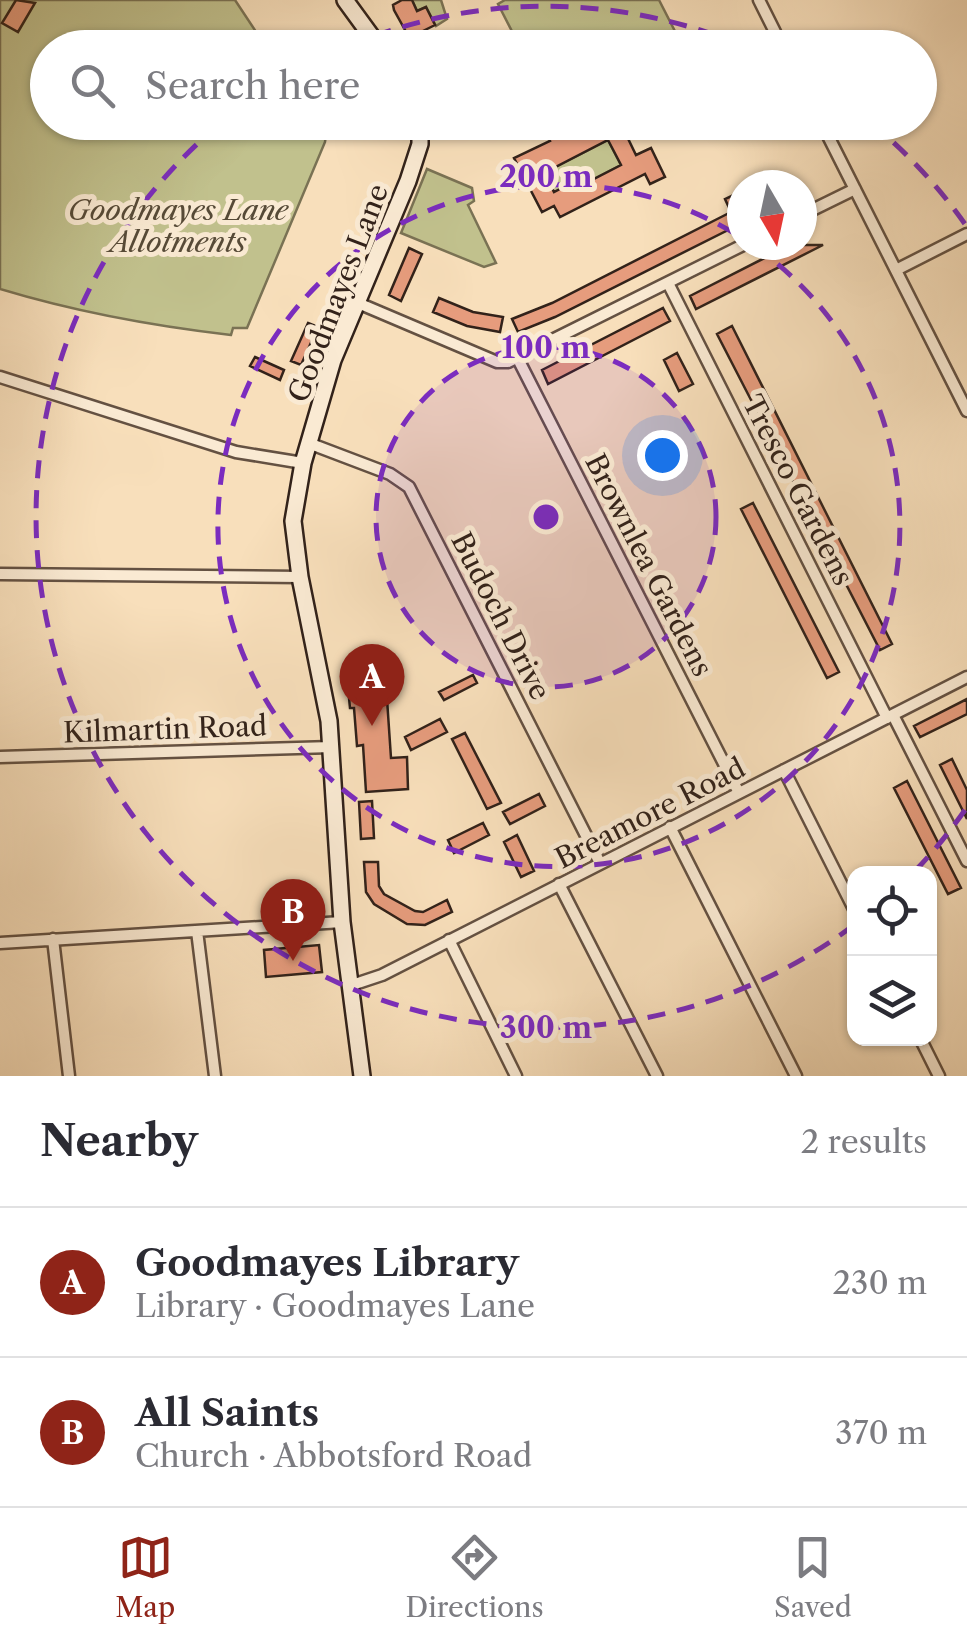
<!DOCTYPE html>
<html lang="en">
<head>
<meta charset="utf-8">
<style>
	body { margin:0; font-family:"Libre Caslon Text",serif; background:#f7f7f7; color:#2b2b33 }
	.controls { position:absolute; right:30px; bottom:30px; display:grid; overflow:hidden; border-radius:20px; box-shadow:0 2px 8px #0004 }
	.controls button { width:90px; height:90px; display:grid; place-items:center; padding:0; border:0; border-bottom:2px solid #e1e1e2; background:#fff; color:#2b2b33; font:50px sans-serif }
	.compass { position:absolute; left:727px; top:170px; width:90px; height:90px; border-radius:50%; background:#fff; box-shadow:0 2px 8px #0004; rotate:171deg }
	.you { position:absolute; left:662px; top:455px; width:35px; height:35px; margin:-25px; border:8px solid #fff; border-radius:50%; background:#1a73e8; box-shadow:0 0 0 15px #1a73e833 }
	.badge { display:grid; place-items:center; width:65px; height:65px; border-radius:50%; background:#8f2418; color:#fff; font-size:32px; font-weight:700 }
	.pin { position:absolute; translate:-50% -82px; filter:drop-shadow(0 2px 5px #0008) }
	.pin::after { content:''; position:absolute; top:52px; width:35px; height:30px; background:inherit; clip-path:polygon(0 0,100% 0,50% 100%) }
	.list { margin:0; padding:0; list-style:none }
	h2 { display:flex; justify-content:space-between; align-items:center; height:130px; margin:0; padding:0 40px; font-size:42px }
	h2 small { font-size:32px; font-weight:400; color:#7c7c81 }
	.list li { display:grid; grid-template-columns:65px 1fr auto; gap:30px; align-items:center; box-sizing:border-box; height:150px; padding:0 40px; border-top:2px solid #e1e1e2 }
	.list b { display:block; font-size:38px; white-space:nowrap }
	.list p { margin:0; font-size:32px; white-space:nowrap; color:#7c7c81 }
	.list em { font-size:32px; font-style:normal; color:#7c7c81 }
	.icon { flex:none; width:55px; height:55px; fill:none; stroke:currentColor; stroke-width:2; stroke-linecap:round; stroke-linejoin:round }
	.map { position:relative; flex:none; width:967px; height:1076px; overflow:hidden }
	.search { position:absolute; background:#fff; box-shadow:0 2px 8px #0004; left:30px; right:30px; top:30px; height:110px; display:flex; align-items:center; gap:25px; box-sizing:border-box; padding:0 35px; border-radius:55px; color:#7c7c81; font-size:38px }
	.sheet { height:430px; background:#fff }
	nav { display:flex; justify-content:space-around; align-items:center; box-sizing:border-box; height:140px; border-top:2px solid #e1e1e2; background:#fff; font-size:28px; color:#7c7c81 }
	nav a { display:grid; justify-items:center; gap:5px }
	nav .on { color:#8f2418 }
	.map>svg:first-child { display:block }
	.green { fill:#c1c18d; stroke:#7a7254; stroke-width:2.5 }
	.building { fill:#e69c7d; stroke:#32221a; stroke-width:2.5; fill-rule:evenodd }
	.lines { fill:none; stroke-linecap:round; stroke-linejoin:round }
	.street-casing { stroke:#645142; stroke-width:15 }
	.secondary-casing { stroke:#32221a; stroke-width:20 }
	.street { stroke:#faead3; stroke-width:10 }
	.secondary { stroke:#faead3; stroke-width:15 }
	.ring { fill:none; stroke:#7b2cbf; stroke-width:5; stroke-dasharray:18 12 }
	.labels { text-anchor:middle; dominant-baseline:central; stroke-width:10; stroke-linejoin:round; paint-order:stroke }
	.park-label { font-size:28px; font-style:italic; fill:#564a37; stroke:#faead3 }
	.street-label { font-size:28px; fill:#32221a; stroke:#faead3 }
	.centre { fill:#7b2cbf; stroke:#faead3; stroke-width:5 }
	.ring-label { font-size:30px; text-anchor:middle; font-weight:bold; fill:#7b2cbf; stroke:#faead3; stroke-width:10; stroke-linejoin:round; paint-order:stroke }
</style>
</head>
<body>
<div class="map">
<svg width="967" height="1076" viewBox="0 0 967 1076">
	<rect width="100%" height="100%" fill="#f8dfbb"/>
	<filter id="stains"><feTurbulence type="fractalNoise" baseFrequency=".002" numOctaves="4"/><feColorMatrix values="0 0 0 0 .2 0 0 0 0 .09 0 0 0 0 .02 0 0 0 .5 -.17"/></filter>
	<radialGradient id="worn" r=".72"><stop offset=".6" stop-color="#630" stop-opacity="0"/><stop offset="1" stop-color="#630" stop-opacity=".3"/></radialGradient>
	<path class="green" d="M0,0H235L266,47L48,48V122L321,123L326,135L325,142L247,328H233L231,335C152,326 76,312 0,289Z
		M412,0H441L447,19L436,26L426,7L417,11Z
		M505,0H659L683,47H520L498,4Z
		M608,140L621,165L557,198L544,173Z
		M427,169L472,188L474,201L468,205L496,263L484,267L401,233Z"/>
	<path class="building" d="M16,0L35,3L18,32L2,23Z
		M402,0H412L417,11L426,7L435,25L423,31L431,48H415L394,10L393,5Z
		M586,122H620L636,155L651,148L665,177L650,184L645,174L560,217L554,206L542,212L514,158L550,141L548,137ZM608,140L621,165L584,184L581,178L554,192L544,173Z
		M742,191V223L555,317L518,332L512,319L552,303L731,212L725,199Z
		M790,245H823L696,309L690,296Z
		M409,248L422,254L401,301L389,295Z
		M439,298L473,312L503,317L500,332L467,326L433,312Z
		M663,308L670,321L548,384L542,370Z
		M308,323L318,327L301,365L291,361Z
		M732,326L892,644L880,650L717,334Z
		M677,353L693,384L679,391L664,360Z
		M255,357L284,370L280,380L250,366Z
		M753,503L839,672L827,678L741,509Z
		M473,675L477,683L444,700L439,692Z
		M379,696L380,699H387L391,758L407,757L408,789L366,792L363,745L357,746L354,708H350L349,698Z
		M967,699V714L920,737L914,726Z
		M440,719L447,732L411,750L405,737Z
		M465,733L501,803L487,809L452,739Z
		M952,759L967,790V819L940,765Z
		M907,781L961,888L948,894L894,788Z
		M539,794L545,806L510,824L503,812Z
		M372,801L374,838L361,839L359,802Z
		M483,823L489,835L454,853L448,840Z
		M517,835L534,871L521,877L504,842Z
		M364,862H378L379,886L384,894L415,911L423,912L447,900L452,912L425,925L407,924L374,904L366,892Z
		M319,945L322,972L266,977L264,950Z"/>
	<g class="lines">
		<g class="street-casing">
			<path id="street" d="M759,0L783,48
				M821,122L967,411
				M802,215L855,189
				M896,270L967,234
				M668,283L887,718
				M358,303L497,362H508L743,245
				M518,359L739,793
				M0,377L236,452L303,463
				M311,444L390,474L409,487L600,863
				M0,574L300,577
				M893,715L967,861
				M0,757L332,747
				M784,770L854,909
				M670,827L796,1076
				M559,884L657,1076
				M197,931L215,1076
				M53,939L69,1076
				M449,940L516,1076
				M0,943L342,922
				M352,985L382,975L967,677
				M920,1038L939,1076"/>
		</g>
		<g class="secondary-casing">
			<path id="secondary" d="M345,0L380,48
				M362,1076L342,922L329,721L300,577L293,521L303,463L333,360L408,181L420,144V122"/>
		</g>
		<use href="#street" class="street"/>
		<use href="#secondary" class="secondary"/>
	</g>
	<circle cx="546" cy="517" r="170" fill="#7b2cbf" fill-opacity=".12"/>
	<g class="ring">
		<circle cx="546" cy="517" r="170"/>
		<path d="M754 246A341 341 0 1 1 742 238"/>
		<path d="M965 810A511 511 0 0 1 914 872M854 925A511 511 0 0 1 221 123M346 47A511 511 0 0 1 746 47M871 123A511 511 0 0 1 965 224"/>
	</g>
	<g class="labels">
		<g class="park-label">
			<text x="178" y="210">Goodmayes Lane<tspan x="178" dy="32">Allotments</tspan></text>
		</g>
		<g class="street-label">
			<text transform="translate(338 293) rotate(-69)">Goodmayes Lane</text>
			<text transform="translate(798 490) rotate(63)">Tresco Gardens</text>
			<text transform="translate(649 565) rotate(63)">Brownlea Gardens</text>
			<text transform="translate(501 616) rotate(63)">Budoch Drive</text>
			<text transform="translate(165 729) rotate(-2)">Kilmartin Road</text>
			<text transform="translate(650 813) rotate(-27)">Breamore Road</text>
		</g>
	</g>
	<circle cx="546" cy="517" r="15" class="centre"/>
	<g class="ring-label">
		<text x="546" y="187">200 m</text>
		<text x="546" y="358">100 m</text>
		<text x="546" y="1038">300 m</text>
	</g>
	<rect width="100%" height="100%" filter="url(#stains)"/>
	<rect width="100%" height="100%" fill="url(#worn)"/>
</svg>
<div class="controls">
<button><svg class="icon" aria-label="locate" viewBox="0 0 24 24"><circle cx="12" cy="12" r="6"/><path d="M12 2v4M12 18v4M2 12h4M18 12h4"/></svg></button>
<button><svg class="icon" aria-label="layers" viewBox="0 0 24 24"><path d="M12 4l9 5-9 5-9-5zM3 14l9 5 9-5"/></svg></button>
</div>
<svg class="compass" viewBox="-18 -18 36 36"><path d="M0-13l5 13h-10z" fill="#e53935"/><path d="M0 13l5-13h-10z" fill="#7c7c81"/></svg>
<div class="you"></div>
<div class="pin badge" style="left:372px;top:726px">A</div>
<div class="pin badge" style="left:293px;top:961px">B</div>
<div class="search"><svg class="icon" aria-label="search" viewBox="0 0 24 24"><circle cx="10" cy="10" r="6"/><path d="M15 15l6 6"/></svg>Search here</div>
</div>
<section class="sheet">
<h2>Nearby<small>2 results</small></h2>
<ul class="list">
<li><span class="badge">A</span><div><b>Goodmayes Library</b><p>Library · Goodmayes Lane</p></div><em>230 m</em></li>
<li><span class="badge">B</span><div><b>All Saints</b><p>Church · Abbotsford Road</p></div><em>370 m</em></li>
</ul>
</section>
<nav>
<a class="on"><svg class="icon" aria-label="map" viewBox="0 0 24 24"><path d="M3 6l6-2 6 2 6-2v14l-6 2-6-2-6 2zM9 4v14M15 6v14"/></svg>Map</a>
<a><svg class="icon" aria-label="directions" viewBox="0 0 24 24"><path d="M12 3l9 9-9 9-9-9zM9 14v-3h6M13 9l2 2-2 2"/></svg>Directions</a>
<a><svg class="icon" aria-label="saved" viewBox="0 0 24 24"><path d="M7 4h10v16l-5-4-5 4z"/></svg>Saved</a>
</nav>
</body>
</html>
